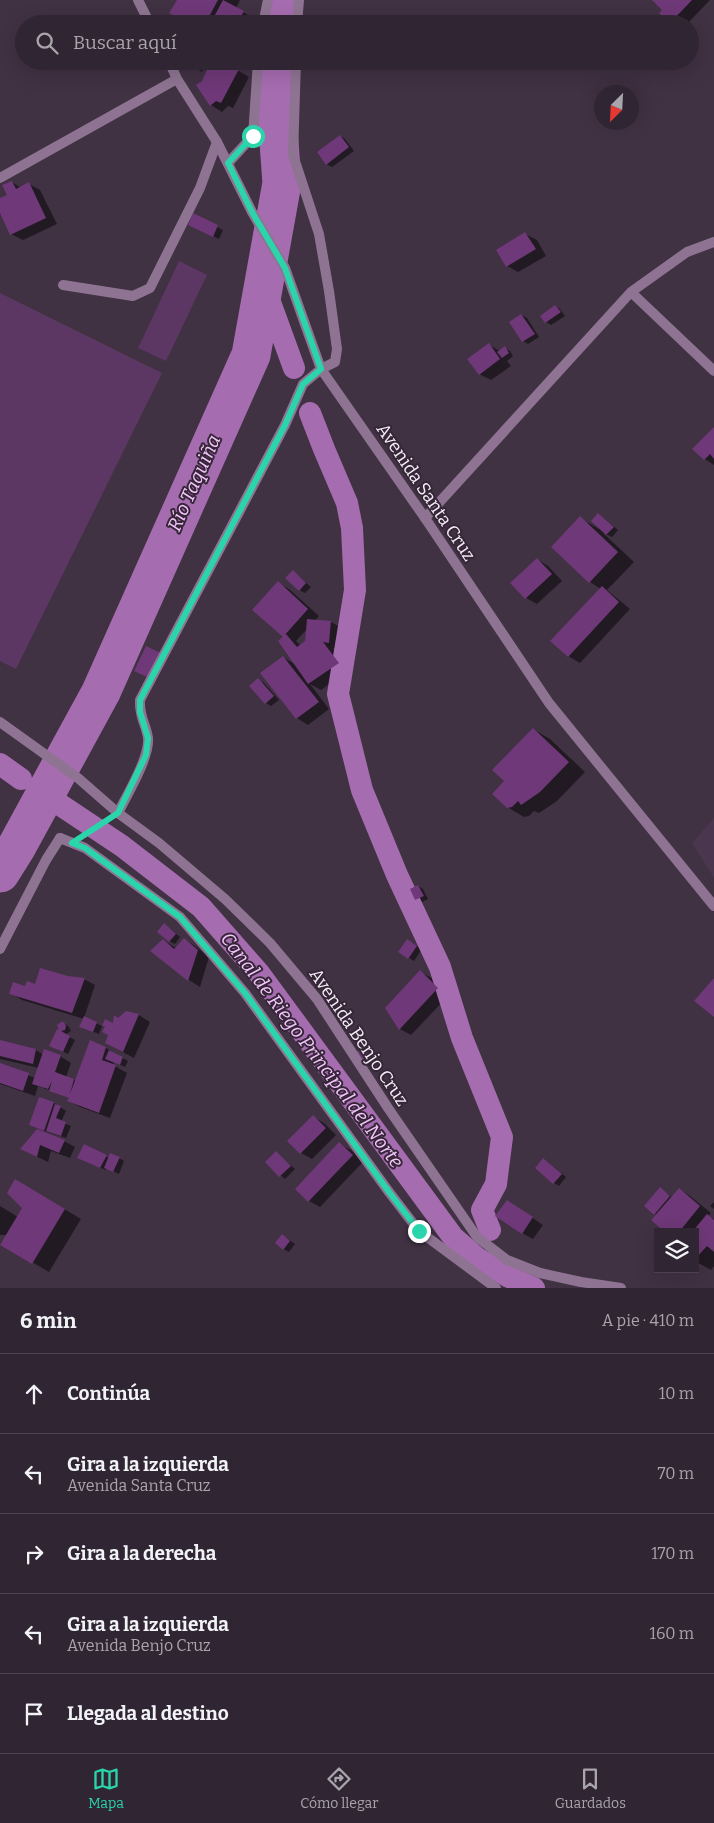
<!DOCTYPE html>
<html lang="es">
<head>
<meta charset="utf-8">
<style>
	body { margin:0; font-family:Bitter,serif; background:#3c313e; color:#f1f3f6 }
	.controls { position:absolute; right:15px; bottom:15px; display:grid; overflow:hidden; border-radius:0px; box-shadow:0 5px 20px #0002 }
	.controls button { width:45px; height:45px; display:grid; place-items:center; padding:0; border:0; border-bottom:1px solid #4b424d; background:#302532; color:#f1f3f6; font:25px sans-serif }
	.compass { position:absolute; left:594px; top:85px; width:45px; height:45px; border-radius:50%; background:#302532; box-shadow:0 5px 20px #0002; rotate:204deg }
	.stop { position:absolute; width:15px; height:15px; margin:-11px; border:4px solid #2ad5ac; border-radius:50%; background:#fff }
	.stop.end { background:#2ad5ac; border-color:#fff; box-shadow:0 1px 5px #0008 }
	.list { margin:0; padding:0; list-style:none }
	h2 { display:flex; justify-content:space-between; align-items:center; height:65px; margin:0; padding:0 20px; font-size:21px }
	h2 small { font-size:16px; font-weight:400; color:#a8a5ac }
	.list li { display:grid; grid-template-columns:32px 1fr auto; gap:15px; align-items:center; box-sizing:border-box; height:80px; padding:0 20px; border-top:1px solid #4b424d }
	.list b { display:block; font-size:19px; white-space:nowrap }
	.list p { margin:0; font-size:16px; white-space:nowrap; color:#a8a5ac }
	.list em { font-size:16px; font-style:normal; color:#a8a5ac }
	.icon { flex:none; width:28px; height:28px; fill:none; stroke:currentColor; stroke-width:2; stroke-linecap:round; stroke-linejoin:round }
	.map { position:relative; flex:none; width:714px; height:1288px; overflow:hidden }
	.search { position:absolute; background:#302532; box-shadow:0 5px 20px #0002; left:15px; right:15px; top:15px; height:55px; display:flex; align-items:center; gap:12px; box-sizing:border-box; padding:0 18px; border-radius:28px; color:#a8a5ac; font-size:19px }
	.sheet { height:465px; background:#302532 }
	nav { display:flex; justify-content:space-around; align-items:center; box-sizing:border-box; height:70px; border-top:1px solid #4b424d; background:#302532; font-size:14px; color:#a8a5ac }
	nav a { display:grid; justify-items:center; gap:2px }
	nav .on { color:#2ad5ac }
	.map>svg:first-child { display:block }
	.built { fill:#4a364e }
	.green { fill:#5d3763 }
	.shadow { fill:#0007; fill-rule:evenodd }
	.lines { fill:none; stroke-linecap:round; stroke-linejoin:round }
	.canal { stroke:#a66cb0; stroke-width:22 }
	.river { stroke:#a66cb0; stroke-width:39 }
	.building { fill:#6f3878 }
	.path { stroke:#7f7281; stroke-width:3; stroke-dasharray:4 2.5; stroke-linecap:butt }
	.service { stroke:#8e7492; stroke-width:10 }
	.minor { stroke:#8e7492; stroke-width:10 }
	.tertiary { stroke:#8e7492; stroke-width:10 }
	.route { stroke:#2ad5ac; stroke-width:6 }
	.labels { text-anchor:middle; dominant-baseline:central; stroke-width:4; stroke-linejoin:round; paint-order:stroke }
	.street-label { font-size:18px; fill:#f8eef9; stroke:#362738 }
	.water-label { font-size:19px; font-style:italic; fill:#f5c6fd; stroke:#362738 }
</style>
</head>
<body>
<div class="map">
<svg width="714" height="1288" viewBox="0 0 714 1288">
	<rect width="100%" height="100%" fill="#403143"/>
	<path class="built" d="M714,818V878L692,843Z"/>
	<path class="green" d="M179,261L207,275L166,361L138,348Z
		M0,293L162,373L16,669L0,661Z"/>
	<path class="shadow" d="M178,0H240L236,8L255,19L252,24H189Z
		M653,0H710L687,24H673L671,22L664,10Z
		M426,20L432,23V24H423Z
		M193,61H208L202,72L197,69Z
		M222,61L249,77L233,108L228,106L222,112L211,105L198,85Z
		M340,136L345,139L354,151L332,167L326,164Z
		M12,182L21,188L29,184L40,190L57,224L23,240L11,234L0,210V199L9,195Z
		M194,215L223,230L219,239L195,227Z
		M525,234L537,240L546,256L518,272L507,266Z
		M555,306L560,309L565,316L551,325L546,322L542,316Z
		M521,315L527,318L539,337L528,344L523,341Z
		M489,345L500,351L505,348L510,351L513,356L507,361L511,366L491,380L479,374Z
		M714,429V465L705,459L694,449Z
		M599,514L618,530L612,537L603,533L634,562L607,590L630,609L580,663L568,656L601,589L590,582L580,518L599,529Z
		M537,559L548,566L562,581L537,604L526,598Z
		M293,572L311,587L305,593L299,590Z
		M278,583L289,589L319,616L315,621L331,622L342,628L340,648H333L349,669L321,690L310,684L329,709L308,725L297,718L262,673L283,657L296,665L285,637L254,610ZM307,629L306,642L301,646L296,641Z
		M258,680L264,683L279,700L271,706L266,703L251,686Z
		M533,729L550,739L585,772L557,801L539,813L534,811L529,816L524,817L507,807L506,781Z
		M418,886L423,889L428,899L422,902L416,899Z
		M169,928L180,937L175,944L169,941Z
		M184,939L195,946L209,957L200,987L189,980L152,951L163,940L176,948Z
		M412,943L422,949L414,961L399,952Z
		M420,972L432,978L449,995L411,1035L400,1029Z
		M68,978L84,979L95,985L84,1018L102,1026L99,1034L86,1029L84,1019L22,1000L11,993Z
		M126,1013L139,1015L150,1022L134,1058L106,1043L109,1034L106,1026L114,1025Z
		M64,1023L69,1027L71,1031L65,1035L75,1040L68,1054L56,1049Z
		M0,1042L36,1050L44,1055L60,1056L71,1063L66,1077L76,1081L90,1042L106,1048L128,1061L125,1067L114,1062L113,1065L127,1073L110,1118L80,1107L69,1101L70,1098L38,1086L35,1096L0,1084V1064L35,1078L39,1068L0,1059Z
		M359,1052H366L371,1055L377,1064L372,1067L367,1064Z
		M54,1103L66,1111L61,1122L71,1126L66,1138L39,1129V1131L64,1141L75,1147L70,1158L51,1151L48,1162L21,1149L39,1129L30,1125Z
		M313,1117L324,1123L336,1135L312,1159L301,1153Z
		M339,1144L351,1150L363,1162L320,1207L309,1201Z
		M85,1145L109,1158H119L124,1161L119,1174L107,1168L106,1170L84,1161Z
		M276,1153L295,1169L285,1179L266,1162Z
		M544,1159L566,1177L559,1186L554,1183Z
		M679,1189L690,1196L711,1213L708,1216L714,1219V1266L711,1270L695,1261V1232H667L655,1214L665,1192L672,1197Z
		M32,1190L81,1219L49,1272L1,1244L7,1235H0V1206L18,1217Z
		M714,1202V1209L710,1206Z
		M518,1208L543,1225L533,1239L522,1233Z
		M283,1236L295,1244L289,1252L283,1249Z"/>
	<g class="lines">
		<path class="canal" d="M263,283L294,368
			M310,413L324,449L347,503L352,528L355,590L338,694L362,790L397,875L440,967L462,1038L502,1137L496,1184L482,1210L490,1230
			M0,764L21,779
			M56,802L122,846L201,907L259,973L453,1237L477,1258L509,1277L534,1288"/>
		<path class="river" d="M279,24L283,0
			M0,873L17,846L101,692L251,355L282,183L273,61"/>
	</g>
	<path class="building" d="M177,0H218L205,24H188L169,13Z
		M223,0L244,11L239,20L246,24H210Z
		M652,0H692L670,23L659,13L662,10Z
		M211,61H225L239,69L221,103L216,101L210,106L196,85L202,81Z
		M340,135L349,147L326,165L317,152Z
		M12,181L16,189L29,182L46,218L10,235L0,213V198L7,195L2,185Z
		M193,213L218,225L213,237L188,225Z
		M525,232L536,249L506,267L496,250Z
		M555,305L561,312L545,323L540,316Z
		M521,314L535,334L522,342L509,322Z
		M489,343L500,359L479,375L467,359Z
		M505,346L509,353L502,358L497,352Z
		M714,427V459L710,454L704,460L692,449Z
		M598,513L614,527L606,535L591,521Z
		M580,516L618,552L589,583L551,547Z
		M537,558L552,574L525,599L510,583Z
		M293,570L306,583L299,591L285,578Z
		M278,581L308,609L283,637L252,610Z
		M602,586L619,602L568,657L550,641Z
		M307,619L331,621L329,643L323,642L339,663L308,684L278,641L286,634L297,647L305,641Z
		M146,646L161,653L149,678L134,671Z
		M283,656L319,702L296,719L260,673Z
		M258,678L274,696L265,704L249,686Z
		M533,728L569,762L540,792L521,805L518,801L512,807L507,808L492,794L504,781L492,770Z
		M418,885L424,896L415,900L410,889Z
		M164,923L176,934L169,942L157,932Z
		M184,938L198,950L188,981L150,951L163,939L174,949Z
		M407,939L417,946L408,959L398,952Z
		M40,968L68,976L85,978L72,1013L9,994L13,982L25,986L27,981L35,984Z
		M420,970L438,988L399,1030L385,1008Z
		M714,978V1017L694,1001Z
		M126,1011L139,1014L123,1052L105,1043L108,1035L102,1032L105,1026H102L105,1019L113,1023L114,1015L118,1018Z
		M84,1016L97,1022L93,1032L79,1027Z
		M61,1022H64L66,1026L65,1030L61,1031L70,1036L63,1052L49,1046L57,1029L59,1030L57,1025Z
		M0,1040L36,1049L33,1064L0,1056Z
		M90,1040L106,1047L102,1060L116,1065L99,1113L67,1101L69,1098L49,1091L52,1081L48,1089L32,1084L44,1049L61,1055L55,1072L74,1079L70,1094Z
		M109,1050L123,1057L120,1065L105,1059Z
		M356,1051H366L373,1060L366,1065Z
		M0,1063L29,1073L23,1091L0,1083Z
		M39,1097L54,1102L44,1131L29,1125Z
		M55,1104L61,1106L56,1118L66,1122L61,1136L46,1131Z
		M313,1115L326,1128L300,1154L287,1141Z
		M37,1129L65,1140L59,1153L40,1145L37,1157L20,1149Z
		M339,1142L353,1155L308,1202L295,1189Z
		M84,1144L107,1155L100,1168L77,1158Z
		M276,1151L291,1166L279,1177L265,1162Z
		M110,1153L120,1157L113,1172L104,1168Z
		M543,1158L562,1174L553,1184L535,1168Z
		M15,1179L65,1209L32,1264L0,1245L22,1208L7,1193Z
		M660,1187L670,1196L654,1215L644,1206Z
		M679,1188L700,1206L679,1232H665L651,1220Z
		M507,1200L533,1217L522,1234L495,1216Z
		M707,1214L714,1220V1252L707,1246L695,1259V1232H692Z
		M282,1234L290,1241L283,1250L275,1243Z"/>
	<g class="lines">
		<path class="path" d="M87,833L105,822"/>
		<path class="service" d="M297,24L299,0
			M296,61L293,155L319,234L329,291L337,349L335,362L321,369
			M63,285L133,296L150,288L200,188L217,142
			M631,292L714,371
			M425,518L631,292L687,252L714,242
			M0,949L46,860L60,838"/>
		<path class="minor" d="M138,0L150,24
			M263,24L268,0
			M169,61L177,79L217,142L252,212L285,268L321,369L425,518L549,703L714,906
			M228,163L253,136L258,61
			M0,178L177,79
			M118,813C127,795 150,757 148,738C146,723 139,718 140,700L285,425L303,384L321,369
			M60,838L85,848L180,917L245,993L389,1192L419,1231L496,1288"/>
		<path class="tertiary" d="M0,722L78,778L118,813L159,843L225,899L270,943L317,999L388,1108L477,1237L507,1260L540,1273L581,1282L621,1288"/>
	</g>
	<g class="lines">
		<path class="route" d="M253,136L228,163L252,212L285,268L321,369L303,384L285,425L140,700V712L148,738L146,755L118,813L72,843L85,848L180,917L245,993L389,1192L419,1231"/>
	</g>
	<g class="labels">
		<g class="street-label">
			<text transform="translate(426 492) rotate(56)">Avenida Santa Cruz</text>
			<text transform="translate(359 1037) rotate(56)">Avenida Benjo Cruz</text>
		</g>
		<g class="water-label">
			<text transform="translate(194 483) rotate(-66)">Río Taquiña</text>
			<text transform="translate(312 1050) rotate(53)">Canal de Riego Principal del Norte</text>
		</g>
	</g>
</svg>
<div class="controls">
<button><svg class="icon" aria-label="layers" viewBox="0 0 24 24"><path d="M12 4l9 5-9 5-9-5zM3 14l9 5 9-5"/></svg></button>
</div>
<svg class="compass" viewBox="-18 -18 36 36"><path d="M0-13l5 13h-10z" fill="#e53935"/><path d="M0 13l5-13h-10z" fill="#a8a5ac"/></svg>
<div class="stop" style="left:253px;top:136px"></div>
<div class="stop end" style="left:419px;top:1231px"></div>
<div class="search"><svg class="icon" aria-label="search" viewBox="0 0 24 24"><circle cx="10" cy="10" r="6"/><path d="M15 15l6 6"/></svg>Buscar aquí</div>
</div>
<section class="sheet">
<h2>6 min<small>A pie · 410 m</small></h2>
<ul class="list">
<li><svg class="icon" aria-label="ahead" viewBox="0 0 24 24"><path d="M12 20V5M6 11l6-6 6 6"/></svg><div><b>Continúa</b></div><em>10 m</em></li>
<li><svg class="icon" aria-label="left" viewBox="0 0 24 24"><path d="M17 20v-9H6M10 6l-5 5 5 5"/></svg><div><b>Gira a la izquierda</b><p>Avenida Santa Cruz</p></div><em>70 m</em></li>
<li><svg class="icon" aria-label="right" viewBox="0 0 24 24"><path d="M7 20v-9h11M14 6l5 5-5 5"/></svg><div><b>Gira a la derecha</b></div><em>170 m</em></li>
<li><svg class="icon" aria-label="left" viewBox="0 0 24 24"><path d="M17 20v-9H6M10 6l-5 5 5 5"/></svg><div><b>Gira a la izquierda</b><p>Avenida Benjo Cruz</p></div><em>160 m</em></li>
<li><svg class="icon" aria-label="arrive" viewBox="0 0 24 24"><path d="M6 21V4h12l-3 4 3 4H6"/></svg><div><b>Llegada al destino</b></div></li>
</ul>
</section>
<nav>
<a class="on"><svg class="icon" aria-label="map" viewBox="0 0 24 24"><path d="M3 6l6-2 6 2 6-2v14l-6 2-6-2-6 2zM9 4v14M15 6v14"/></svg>Mapa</a>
<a><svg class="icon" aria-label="directions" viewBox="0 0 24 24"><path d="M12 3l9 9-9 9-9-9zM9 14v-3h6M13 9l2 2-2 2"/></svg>Cómo llegar</a>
<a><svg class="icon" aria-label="saved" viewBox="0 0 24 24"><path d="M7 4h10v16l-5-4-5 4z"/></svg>Guardados</a>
</nav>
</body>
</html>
